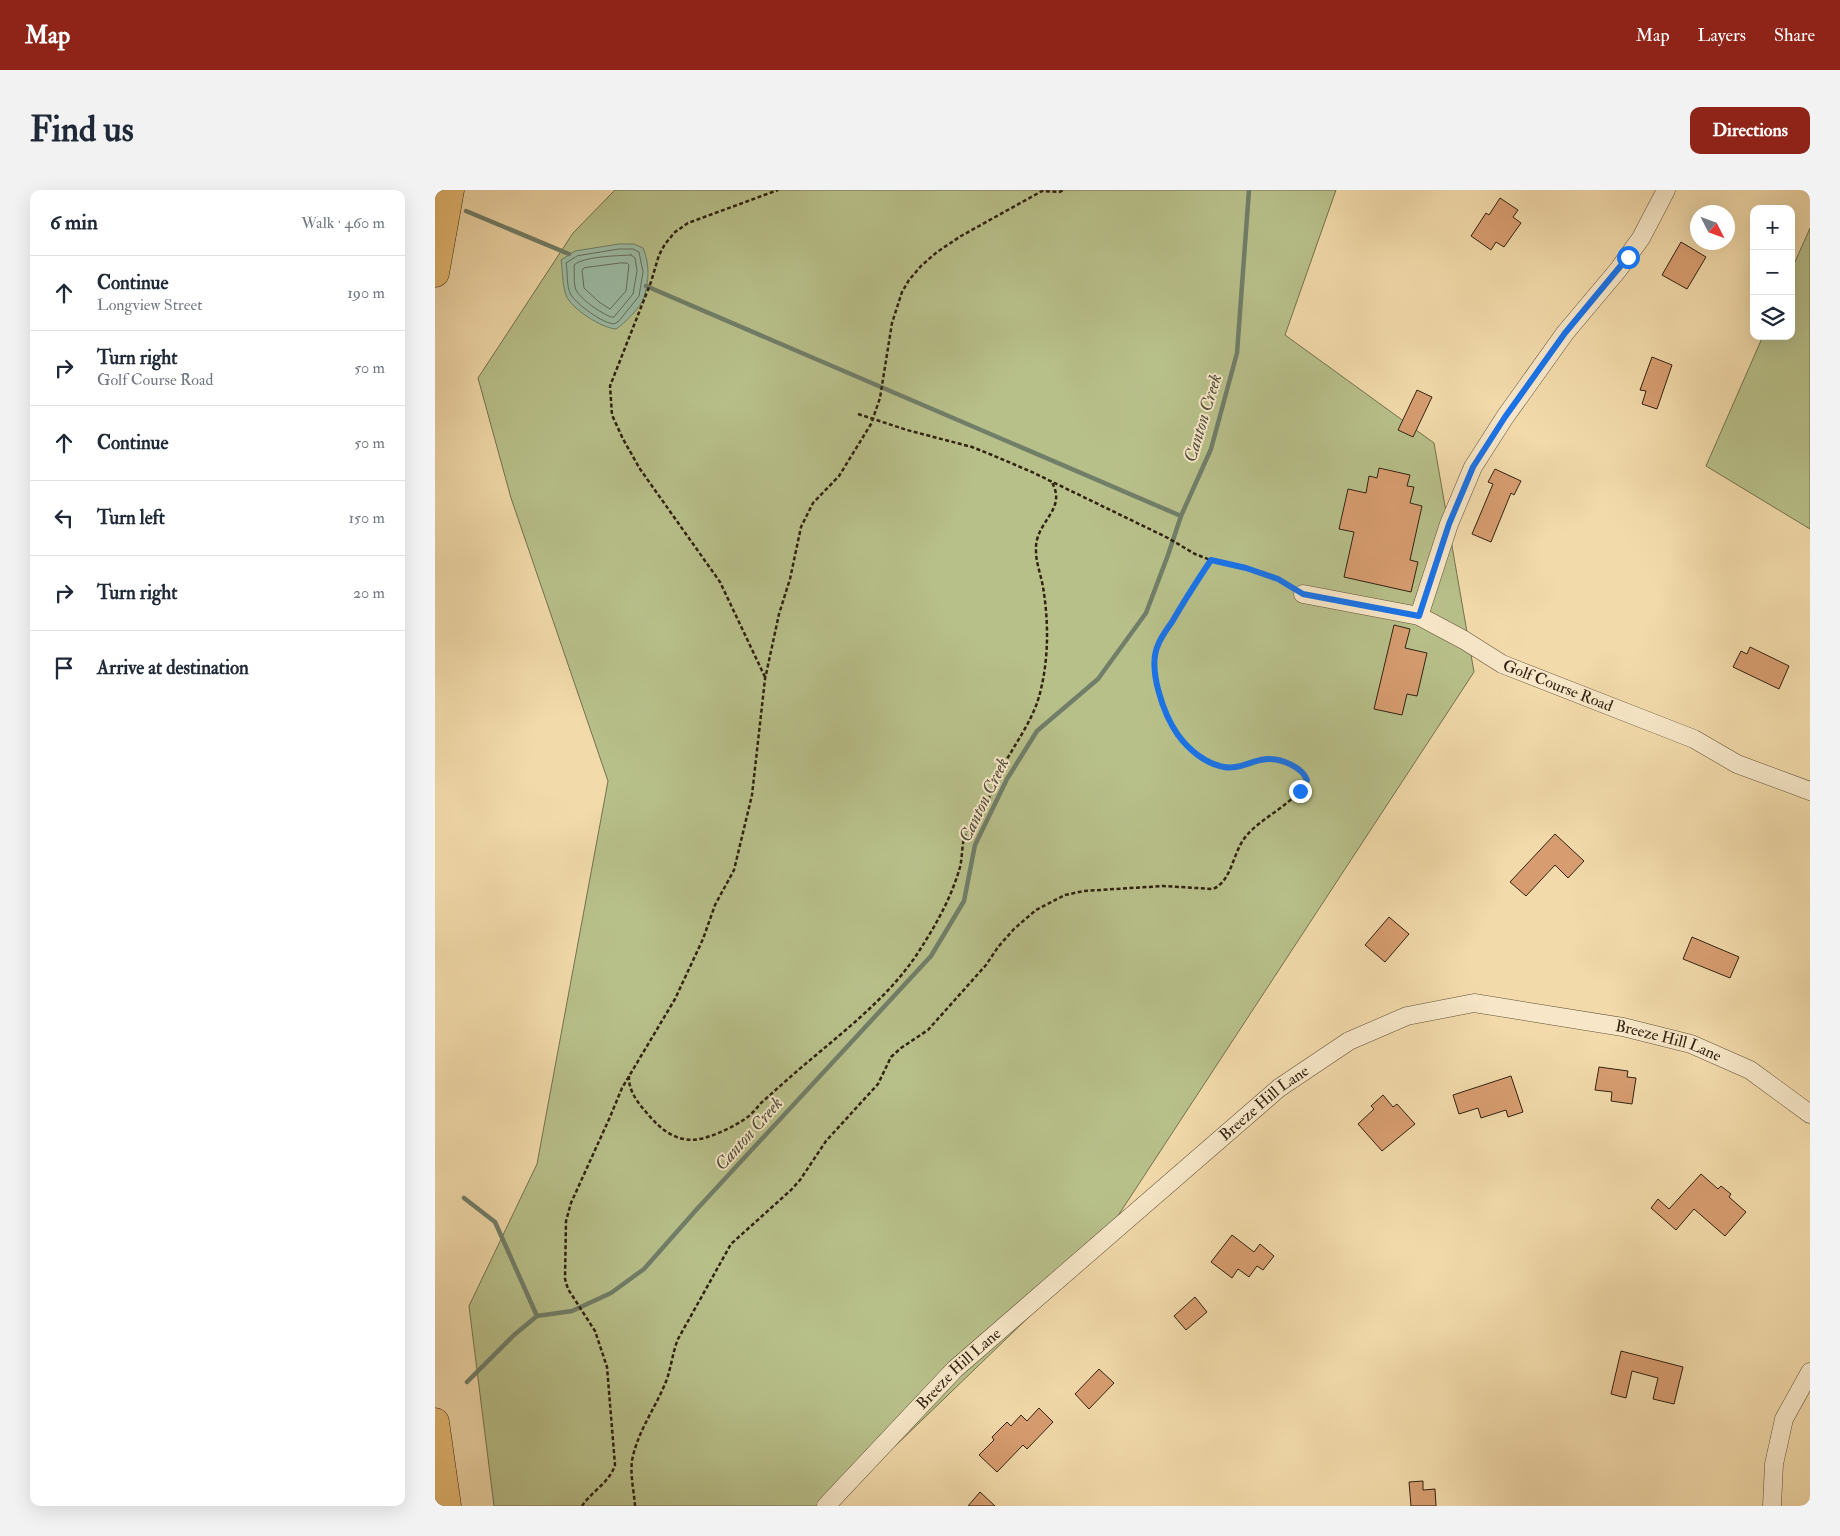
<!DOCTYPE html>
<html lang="en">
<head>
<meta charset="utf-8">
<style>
	body { margin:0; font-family:"IM FELL Double Pica",serif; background:#f2f2f3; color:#1f2937 }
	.controls { position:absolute; right:15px; top:15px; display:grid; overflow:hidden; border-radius:10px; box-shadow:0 5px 20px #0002 }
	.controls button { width:45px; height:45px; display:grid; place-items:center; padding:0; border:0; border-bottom:1px solid #e0e1e3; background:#fff; color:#1f2937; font:25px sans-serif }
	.compass { position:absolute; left:1255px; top:15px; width:45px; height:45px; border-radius:50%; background:#fff; box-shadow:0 5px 20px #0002; rotate:132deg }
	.stop { position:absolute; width:15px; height:15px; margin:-11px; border:4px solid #1a73e8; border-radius:50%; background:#fff }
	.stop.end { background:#1a73e8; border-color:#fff; box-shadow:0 1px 5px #0008 }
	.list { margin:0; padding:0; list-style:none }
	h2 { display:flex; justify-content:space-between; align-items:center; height:65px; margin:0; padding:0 20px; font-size:21px }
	h2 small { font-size:16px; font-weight:400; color:#747a83 }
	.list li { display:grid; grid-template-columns:32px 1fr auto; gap:15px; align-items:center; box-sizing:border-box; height:75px; padding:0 20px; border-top:1px solid #e0e1e3 }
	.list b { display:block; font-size:19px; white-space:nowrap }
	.list p { margin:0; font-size:16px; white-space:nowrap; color:#747a83 }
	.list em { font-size:16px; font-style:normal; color:#747a83 }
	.icon { flex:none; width:28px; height:28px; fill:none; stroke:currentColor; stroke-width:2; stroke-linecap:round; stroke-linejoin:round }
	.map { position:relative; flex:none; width:1375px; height:1316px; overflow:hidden; border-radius:10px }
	header { display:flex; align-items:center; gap:30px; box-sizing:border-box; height:70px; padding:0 25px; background:#8f2418; color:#fff }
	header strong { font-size:24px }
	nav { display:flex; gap:28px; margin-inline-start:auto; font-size:18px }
	.intro { display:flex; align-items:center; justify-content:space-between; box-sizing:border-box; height:120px; padding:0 30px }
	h1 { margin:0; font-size:35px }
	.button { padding:12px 22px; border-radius:10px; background:#8f2418; color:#fff; font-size:18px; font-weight:700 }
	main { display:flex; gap:30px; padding:0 30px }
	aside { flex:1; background:#fff; border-radius:10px; box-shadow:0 5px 20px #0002 }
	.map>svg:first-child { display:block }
	.green { fill:#b8c08a; stroke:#74714e }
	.water { fill:#9cbba4; stroke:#717e69 }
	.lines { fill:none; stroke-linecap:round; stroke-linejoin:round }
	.shore { stroke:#666e5a; stroke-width:1 }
	.stream { stroke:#717e69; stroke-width:4.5 }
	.building { fill:#d79d70; stroke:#312211 }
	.minor-casing { stroke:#615037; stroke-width:19 }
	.motorway-casing { stroke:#312211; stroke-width:29 }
	.path { stroke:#312211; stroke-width:2.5; stroke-dasharray:4 2.5; stroke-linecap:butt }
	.minor { stroke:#f7e7c8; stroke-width:18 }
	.motorway { stroke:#e9bd75; stroke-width:28 }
	.route { stroke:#1a73e8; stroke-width:6 }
	.labels { text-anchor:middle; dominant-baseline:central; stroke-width:4; stroke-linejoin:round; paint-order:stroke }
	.street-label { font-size:16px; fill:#312211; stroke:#f7e7c8 }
	.water-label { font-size:18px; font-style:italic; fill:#51503d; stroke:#f7e7c8 }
</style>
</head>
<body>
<header>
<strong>Map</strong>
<nav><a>Map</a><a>Layers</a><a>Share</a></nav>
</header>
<div class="intro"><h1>Find us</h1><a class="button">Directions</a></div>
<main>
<aside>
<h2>6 min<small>Walk · 460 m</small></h2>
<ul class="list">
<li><svg class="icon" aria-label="ahead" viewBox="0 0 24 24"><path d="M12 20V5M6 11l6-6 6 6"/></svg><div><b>Continue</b><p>Longview Street</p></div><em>190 m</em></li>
<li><svg class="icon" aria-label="right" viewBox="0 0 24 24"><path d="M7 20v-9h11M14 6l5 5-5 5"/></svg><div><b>Turn right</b><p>Golf Course Road</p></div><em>50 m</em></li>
<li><svg class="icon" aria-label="ahead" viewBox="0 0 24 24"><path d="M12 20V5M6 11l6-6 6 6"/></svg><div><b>Continue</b></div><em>50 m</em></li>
<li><svg class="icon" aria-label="left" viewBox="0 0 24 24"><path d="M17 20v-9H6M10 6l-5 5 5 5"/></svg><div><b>Turn left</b></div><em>150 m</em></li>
<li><svg class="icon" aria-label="right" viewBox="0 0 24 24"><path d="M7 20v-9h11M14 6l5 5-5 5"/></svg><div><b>Turn right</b></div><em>20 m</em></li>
<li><svg class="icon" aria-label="arrive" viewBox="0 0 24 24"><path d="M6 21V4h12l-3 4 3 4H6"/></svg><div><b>Arrive at destination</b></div></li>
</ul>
</aside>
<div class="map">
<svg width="1375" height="1316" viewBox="0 0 1375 1316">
	<rect width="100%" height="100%" fill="#f2daaa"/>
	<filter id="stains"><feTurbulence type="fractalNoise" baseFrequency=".004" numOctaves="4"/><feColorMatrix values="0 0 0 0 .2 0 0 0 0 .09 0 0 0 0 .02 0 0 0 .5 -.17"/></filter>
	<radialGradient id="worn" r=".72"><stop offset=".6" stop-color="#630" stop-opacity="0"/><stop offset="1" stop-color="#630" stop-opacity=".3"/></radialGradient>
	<path class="green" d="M180,0H901L850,145L999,253L1039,482L656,1067L398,1316H59L34,1116L102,974L173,591L76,308L43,188L138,43Z
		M1375,38V339L1271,276L1328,146H1356V81Z"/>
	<path class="water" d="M184,54H199L208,58C215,74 214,91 209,107C207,116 189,134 181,139C167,138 136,119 131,105C127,94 128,82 126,70L140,61Z"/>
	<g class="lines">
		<path class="shore" d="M184,59H198L204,62L208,82L204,106L184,131L179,134C167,133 143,115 136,105C131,96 133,83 131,73L142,66Z
			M196,65L200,68L202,81L198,104L179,127H176C166,123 146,110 141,100C138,92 140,83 139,75C150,66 181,66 196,65Z
			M185,73H192L194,75L191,101L175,119L164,112L149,98L147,80L149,78Z"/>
		<path class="stream" d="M31,21L134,64
			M211,96L746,326
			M29,1008L60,1032L102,1126
			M32,1192L79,1145L102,1126L137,1121L176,1103L209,1079L262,1019L496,766L529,711L540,655L572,589L602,541L663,489L711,423L733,365L746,326L776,259L802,163L814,0"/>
	</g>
	<path class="building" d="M1065,8L1083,20L1078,27L1086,33L1069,57L1061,52L1056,60L1036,46L1051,23L1054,25Z
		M1246,52L1271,67L1252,99L1227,85Z
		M1217,167L1237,175L1222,219L1207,214L1211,201L1205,200Z
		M982,200L997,207L978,247L963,240Z
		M944,278L975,285L972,296L979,297L975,313L987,316L975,370L983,372L976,402L909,387L919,342L904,339L913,299L931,303L934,286L942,288Z
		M1060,279L1086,291L1079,305L1076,303L1056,352L1037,344L1058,294L1053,292Z
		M959,435L975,439L970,458L992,463L982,506L972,504L967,525L939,519Z
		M1315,457L1354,476L1344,499L1298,477L1306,461L1312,464Z
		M1120,644L1149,671L1133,688L1120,675L1091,706L1075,692Z
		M954,727L974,744L950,772L930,755Z
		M1257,747L1304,767L1295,788L1248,769Z
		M1164,877L1193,881L1192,887L1201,888L1197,914L1176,911L1177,902L1160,900Z
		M1076,886L1088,922L1073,927L1071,920L1046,928L1043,918L1024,924L1018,905Z
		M948,905L958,917L962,914L980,934L947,961L923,934L939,919L936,916Z
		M1266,984L1283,999L1286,996L1296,1004L1294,1007L1311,1022L1290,1046L1259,1019L1241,1040L1216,1018L1223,1009L1234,1019Z
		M797,1045L819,1062L825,1054L839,1066L828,1080L822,1076L814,1087L803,1079L797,1088L776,1072Z
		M760,1107L772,1122L751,1140L739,1126Z
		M1186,1161L1248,1177L1239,1214L1218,1209L1223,1188L1197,1181L1191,1208L1176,1204Z
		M664,1179L679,1193L654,1219L640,1204Z
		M604,1218L618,1232L592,1259L588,1255L562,1282L544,1265L559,1250L557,1247L572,1232L576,1236L586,1225L592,1231Z
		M988,1291V1300L1000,1299L1001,1316H976L974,1292Z
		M545,1302L560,1316H533Z"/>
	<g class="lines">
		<g class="minor-casing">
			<g id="minor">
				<path id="s1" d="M868,404L984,426L1029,450L1067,474L1259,549L1302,574L1375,601"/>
				<path d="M984,426L1014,334L1038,277L1070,227L1130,143L1183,80L1206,48L1231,0"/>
				<path id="s2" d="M391,1316L520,1179L844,898L914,851L972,826L1039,813L1188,837L1256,854L1315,880L1375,924"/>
				<path d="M1337,1316L1339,1274L1349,1229L1375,1182"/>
			</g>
		</g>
		<g class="motorway-casing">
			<path id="motorway" d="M0,83L15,0
				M0,1232L12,1316"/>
		</g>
		<path class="path" d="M423,224L472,240L537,257L557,265L597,282L733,348L760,364L778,371L811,378L843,389L856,397
			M330,487L285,392L205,279L188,249L177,225L175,196L216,92L224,65L230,54L240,42L253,33L343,0
			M194,886C193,899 202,912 211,922C226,940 243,955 269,948C283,944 298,937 310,929C316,925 321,919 326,913C335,905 344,897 353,889C398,849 454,810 486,758C502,733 517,706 525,677C528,665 526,652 532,641C535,634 542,630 546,624C554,611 558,596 565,582C577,558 595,535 603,510C614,474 614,433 608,397C606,385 601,373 601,361C599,331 634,320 616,291
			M147,1316C156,1302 175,1292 180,1275L172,1177L160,1141L133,1099L130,1089L131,1031L136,1013L175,927L187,898L240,809L268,749L280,715L299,680L317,605L330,489L344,424L355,389L366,337L378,313L404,286L436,234L445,208L457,133L467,102L474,90L486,76L502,62L526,46L607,1L624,2L629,0
			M200,1316C199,1300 194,1281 198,1266C204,1240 220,1218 230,1194C236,1180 237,1164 243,1149L296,1054L356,1000L365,990L391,951L443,894L456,867L466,858L493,840L551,775L563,757L579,739L601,720L630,705L649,701L728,696L778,699C798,690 797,662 812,645C827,627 864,611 871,590C867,577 847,569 834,569C818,569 805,580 789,577C746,570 710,499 722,458C724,450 730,442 735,435C748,413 761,392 776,370"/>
		<use href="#minor" class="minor"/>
		<use href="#motorway" class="motorway"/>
	</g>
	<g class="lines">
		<path class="route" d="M865,601L872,590C867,577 847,569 834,569C818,569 805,580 789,577C771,574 754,560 743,545C729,525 712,479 723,455C726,447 732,439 737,432C749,411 762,391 776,370L811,378L843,389L868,404L984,426L1014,334L1038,277L1070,227L1130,143L1193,67"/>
	</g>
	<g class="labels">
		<g class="street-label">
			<text stroke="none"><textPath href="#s1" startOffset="274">Golf Course Road</textPath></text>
			<text stroke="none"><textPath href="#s2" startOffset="1031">Breeze Hill Lane</textPath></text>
			<text stroke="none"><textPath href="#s2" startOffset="596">Breeze Hill Lane</textPath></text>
			<text stroke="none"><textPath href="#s2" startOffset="191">Breeze Hill Lane</textPath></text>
		</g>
		<g class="water-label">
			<text transform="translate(768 228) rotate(-73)">Canton Creek</text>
			<text transform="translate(549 610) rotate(-64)">Canton Creek</text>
			<text transform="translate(314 944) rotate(-48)">Canton Creek</text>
		</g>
	</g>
	<rect width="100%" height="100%" filter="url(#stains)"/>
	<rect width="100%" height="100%" fill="url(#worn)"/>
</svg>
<div class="controls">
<button>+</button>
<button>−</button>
<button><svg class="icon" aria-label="layers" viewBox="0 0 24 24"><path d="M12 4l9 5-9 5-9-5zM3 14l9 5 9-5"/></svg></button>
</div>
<svg class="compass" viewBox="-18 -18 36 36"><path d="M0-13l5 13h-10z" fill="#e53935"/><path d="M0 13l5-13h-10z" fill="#747a83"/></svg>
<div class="stop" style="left:1193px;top:67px"></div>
<div class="stop end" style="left:865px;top:601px"></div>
</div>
</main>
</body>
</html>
